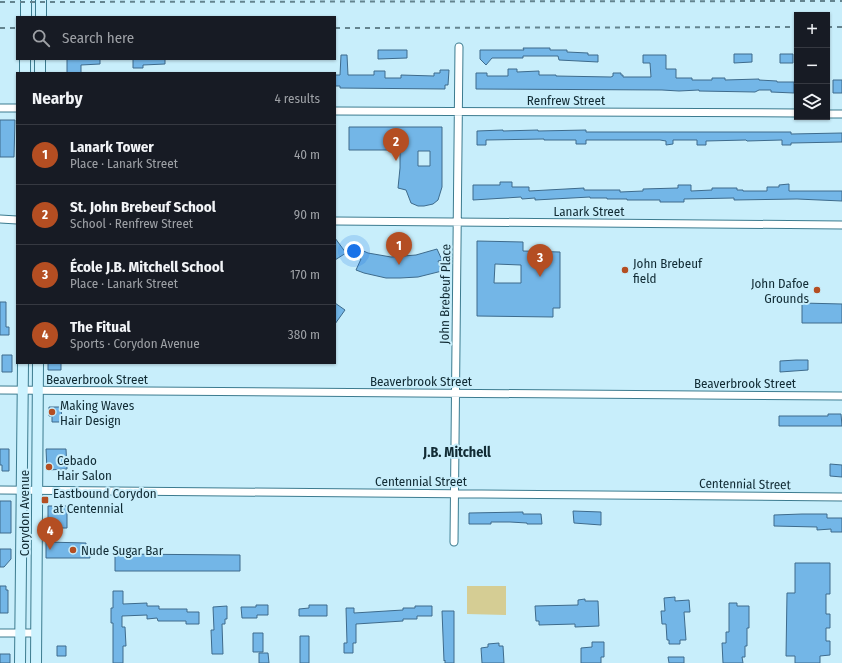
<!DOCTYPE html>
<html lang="en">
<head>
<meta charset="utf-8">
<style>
	body { margin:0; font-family:"Fira Sans Condensed",sans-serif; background:#20242c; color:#f1f3f6 }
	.controls { position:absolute; right:12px; top:12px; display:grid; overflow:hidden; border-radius:0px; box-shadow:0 1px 3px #0004 }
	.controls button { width:36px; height:36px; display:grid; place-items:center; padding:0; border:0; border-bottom:1px solid #363941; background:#171b24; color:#f1f3f6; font:20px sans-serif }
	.you { position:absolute; left:354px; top:251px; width:14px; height:14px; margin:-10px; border:3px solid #fff; border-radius:50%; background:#1a73e8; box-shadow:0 0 0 6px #1a73e833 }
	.badge { display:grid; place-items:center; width:26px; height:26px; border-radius:50%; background:#b44e22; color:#fff; font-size:13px; font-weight:700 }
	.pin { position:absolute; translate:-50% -33px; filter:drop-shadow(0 1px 2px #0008) }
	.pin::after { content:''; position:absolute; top:21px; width:14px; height:12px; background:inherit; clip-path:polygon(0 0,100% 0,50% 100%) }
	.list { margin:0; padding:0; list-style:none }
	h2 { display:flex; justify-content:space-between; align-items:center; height:52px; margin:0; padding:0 16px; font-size:17px }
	h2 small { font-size:13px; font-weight:400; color:#9ea1a6 }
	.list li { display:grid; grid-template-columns:26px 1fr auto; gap:12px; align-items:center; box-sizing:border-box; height:60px; padding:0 16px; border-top:1px solid #363941 }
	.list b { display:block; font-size:15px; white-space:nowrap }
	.list p { margin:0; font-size:13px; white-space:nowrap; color:#9ea1a6 }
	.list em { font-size:13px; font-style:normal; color:#9ea1a6 }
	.icon { flex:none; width:22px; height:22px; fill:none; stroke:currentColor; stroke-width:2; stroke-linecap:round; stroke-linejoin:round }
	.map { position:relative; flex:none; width:842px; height:663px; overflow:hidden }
	.search { position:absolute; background:#171b24; box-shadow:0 1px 3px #0004; left:16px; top:16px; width:320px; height:44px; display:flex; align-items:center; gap:10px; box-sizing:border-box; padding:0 14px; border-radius:0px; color:#9ea1a6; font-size:15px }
	.panel { position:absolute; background:#171b24; box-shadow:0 1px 3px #0004; left:16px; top:72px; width:320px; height:292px; border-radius:0px }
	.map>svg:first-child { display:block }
	.green { fill:#d5cd94 }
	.building { fill:#73b6e7; stroke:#3e6b8c; fill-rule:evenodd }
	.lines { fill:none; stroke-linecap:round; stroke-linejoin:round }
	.minor-casing { stroke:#3c7b8f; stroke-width:9 }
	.secondary-casing { stroke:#3c7b8f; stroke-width:12 }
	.minor { stroke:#fff; stroke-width:7 }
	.secondary { stroke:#ccf2fe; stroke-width:10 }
	.rail { stroke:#64848f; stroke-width:2; stroke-dasharray:5 5; stroke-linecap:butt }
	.poi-dot { fill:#b44e22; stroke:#c8eefb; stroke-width:1.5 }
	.labels { text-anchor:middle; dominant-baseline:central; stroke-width:4; stroke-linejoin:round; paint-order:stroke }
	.street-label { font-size:13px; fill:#112b34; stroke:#c8eefb }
	.poi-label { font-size:13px; fill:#112b34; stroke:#c8eefb; text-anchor:start }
	.neighbourhood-label { font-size:14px; font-weight:bold; fill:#112b34; stroke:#c8eefb }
</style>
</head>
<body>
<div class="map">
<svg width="842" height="663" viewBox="0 0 842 663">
	<rect width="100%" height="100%" fill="#c8eefb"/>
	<path class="green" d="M467,586H506V615L467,614Z"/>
	<path class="building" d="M523,48H550V50H567V52L588,53V55H598V62L559,60L558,56H523V58H492L486,65L480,59V50H524Z
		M378,50H407V58L378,59Z
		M734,54H752V62L734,63Z
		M780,54H793V63H780Z
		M341,55H347L348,75H374V71H385V78H401V75L434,76V73H440V70H449L448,85H445V89L340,88V86H335V75H340Z
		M643,55H666V69H676V78H692V80H712V78H725V80L759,79V80L777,81V82H794V93L771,92V90H759L755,92L699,91V90L679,91L662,90L476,89V73H487V76H508V69H517V72L539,71V75H556V76L611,77L613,76V73H621V75H623V77H651L650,63H643Z
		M67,59H100V64L81,65V73H67Z
		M133,59H165V64L143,65V68H133Z
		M833,80H842V93H833Z
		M0,120H15L14,157H0Z
		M349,127H442V187L438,200L433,204L424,206H418L411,203L406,190L398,188L400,168V150H349ZM418,151H430V166H418Z
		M503,130V131L538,130V131L586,130V132H791V134L842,133V142L791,143V145H782V140L747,141L746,140L706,141V145H697V140H673V144L666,145V141L660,140H586V144H576V140H544V139L486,140V145H477V131Z
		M500,182H512V187H529V191L584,188V190H620V192L643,191V189L678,188V185H691V191L712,190V188H737V190H743V191H767V187H779V185L789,184V191H842V201L797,199L734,200V198L684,199V202H660V200H627V199H607V198H590V197L535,200V198L522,199L521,197L473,200V185H500Z
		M335,238L346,253L335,260Z
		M477,241L523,242V251L560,252V308H553V317L477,316ZM495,264L521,265V283H494Z
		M359,249L368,253L391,257L416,255L437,249L442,260L438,261L442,271L418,277L400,278H386L364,273L356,270L361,259L355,257Z
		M0,302H6V327H9V335H0Z
		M335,303L345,310L335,324Z
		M802,303L842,304V323H802Z
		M2,355H12V372H2Z
		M796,360H808V370L780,372V361Z
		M48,363H61V370H48Z
		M49,407H61L62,422H52V416H49Z
		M828,414H841L842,426H779V416H828Z
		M0,449H9V471H2V465H0Z
		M46,449H66L67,469L47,470Z
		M830,464L842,465V477L830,476Z
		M0,501H11V533H0Z
		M48,506H67V528H48Z
		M573,511L601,512V525L574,523Z
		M523,512V514H541L542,524H527V523L510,522H491V524H469V513Z
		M802,514H827V518H842V532H831V529L817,530V527L774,526V515Z
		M46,542L86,543V547H90V558H46Z
		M0,549H11V559L4,567H0Z
		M115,554L240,555V571H115Z
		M795,563H830V594H826V614H830V628H826V641H830V655L820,656V663H795V656H786L787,593H795Z
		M0,586H6V590H8V613H0Z
		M113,591H123V604L147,603V606H159V609H187V612H199V624H186V621H158L157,618L147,619V615L122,616V627H125L126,646H123V663H113V623H111V608H113Z
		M675,597V601L689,600L690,612H684L686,640H680V644H669V640H667L666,624H662L661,611H665L664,598Z
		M585,599V601H598L599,626L575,627V624L539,625V621H536L535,606L578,605V600Z
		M729,603H737V606H749V628H747V646H745V657H742L743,663H723L722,643H726V632H729Z
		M256,605H268V615H257V618H242L241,607H256Z
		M309,605H327V616H299V609L309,608Z
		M227,606V619H225V624H222L223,654H212L211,630H214L213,607Z
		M415,606H432V616H417V619H403V621L356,624V643H353V653H344V643H347L346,608H354V613L403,610V608H415Z
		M442,611H454V663H445V660L444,661Z
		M253,633H263V652H253Z
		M300,636H309V663H300Z
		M592,642H604V657H601V663H581V648L592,647Z
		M499,643V646H503L504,663H482L481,648L488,647V644Z
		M57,646H66V656H57Z
		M259,653H268L269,663H259Z
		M0,654H10V663H0Z
		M668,657H684V663H669Z"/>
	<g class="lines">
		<g class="minor-casing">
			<path id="minor" d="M0,108H17
				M335,111L797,113
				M827,114H842
				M0,219L17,220
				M335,221L842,225
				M0,390L842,396
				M0,490L842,497
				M454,542L459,47
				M0,633H36"/>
		</g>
		<g class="secondary-casing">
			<path id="secondary" d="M26,0V17
				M41,17V0
				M25,73V59
				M40,73V59
				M20,663L23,363
				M36,663L38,363"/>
		</g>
		<use href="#minor" class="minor"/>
		<use href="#secondary" class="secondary"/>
		<path class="rail" d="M0,2L842,1
			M827,27H842
			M0,28H17
			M335,28L797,27"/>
	</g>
	<g class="poi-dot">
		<circle cx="625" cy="270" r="4"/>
		<circle cx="817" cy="290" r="4"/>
		<circle cx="52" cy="412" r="4"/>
		<circle cx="49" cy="467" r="4"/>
		<rect x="41" y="496" width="8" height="8" rx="2"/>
		<circle cx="73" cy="550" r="4"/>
	</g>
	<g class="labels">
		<g class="street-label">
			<text x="566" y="100">Renfrew Street</text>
			<text x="589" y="211">Lanark Street</text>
			<text transform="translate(445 294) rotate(-89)">John Brebeuf Place</text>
			<text x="97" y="379">Beaverbrook Street</text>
			<text x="421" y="381">Beaverbrook Street</text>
			<text x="745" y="383">Beaverbrook Street</text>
			<text x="421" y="481">Centennial Street</text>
			<text transform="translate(745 484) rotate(1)">Centennial Street</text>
			<text transform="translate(24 513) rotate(-90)">Corydon Avenue</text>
		</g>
		<g class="poi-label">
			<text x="633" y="263">John Brebeuf<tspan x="633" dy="15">field</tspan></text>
			<text x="809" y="283" text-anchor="end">John Dafoe<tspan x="809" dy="15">Grounds</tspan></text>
			<text x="60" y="405">Making Waves<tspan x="60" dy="15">Hair Design</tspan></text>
			<text x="57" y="460">Cebado<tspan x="57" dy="15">Hair Salon</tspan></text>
			<text x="53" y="493">Eastbound Corydon<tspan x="53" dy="15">at Centennial</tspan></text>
			<text x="81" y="550">Nude Sugar Bar</text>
		</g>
		<g class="neighbourhood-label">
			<text x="457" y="452">J.B. Mitchell</text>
		</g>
	</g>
</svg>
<div class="controls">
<button>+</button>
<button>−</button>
<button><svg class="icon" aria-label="layers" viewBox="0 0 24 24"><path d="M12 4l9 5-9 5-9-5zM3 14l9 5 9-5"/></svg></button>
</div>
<div class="you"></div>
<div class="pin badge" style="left:399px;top:265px">1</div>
<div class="pin badge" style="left:396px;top:161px">2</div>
<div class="pin badge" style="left:540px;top:277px">3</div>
<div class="pin badge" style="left:50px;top:550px">4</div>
<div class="search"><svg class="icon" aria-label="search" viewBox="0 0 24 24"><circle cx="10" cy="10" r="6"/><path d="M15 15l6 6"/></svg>Search here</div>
<section class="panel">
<h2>Nearby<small>4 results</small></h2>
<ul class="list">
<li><span class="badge">1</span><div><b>Lanark Tower</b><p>Place · Lanark Street</p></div><em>40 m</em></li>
<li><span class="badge">2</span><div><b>St. John Brebeuf School</b><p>School · Renfrew Street</p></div><em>90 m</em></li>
<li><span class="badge">3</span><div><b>École J.B. Mitchell School</b><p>Place · Lanark Street</p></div><em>170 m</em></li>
<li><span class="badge">4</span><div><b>The Fitual</b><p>Sports · Corydon Avenue</p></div><em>380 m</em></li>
</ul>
</section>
</div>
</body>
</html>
